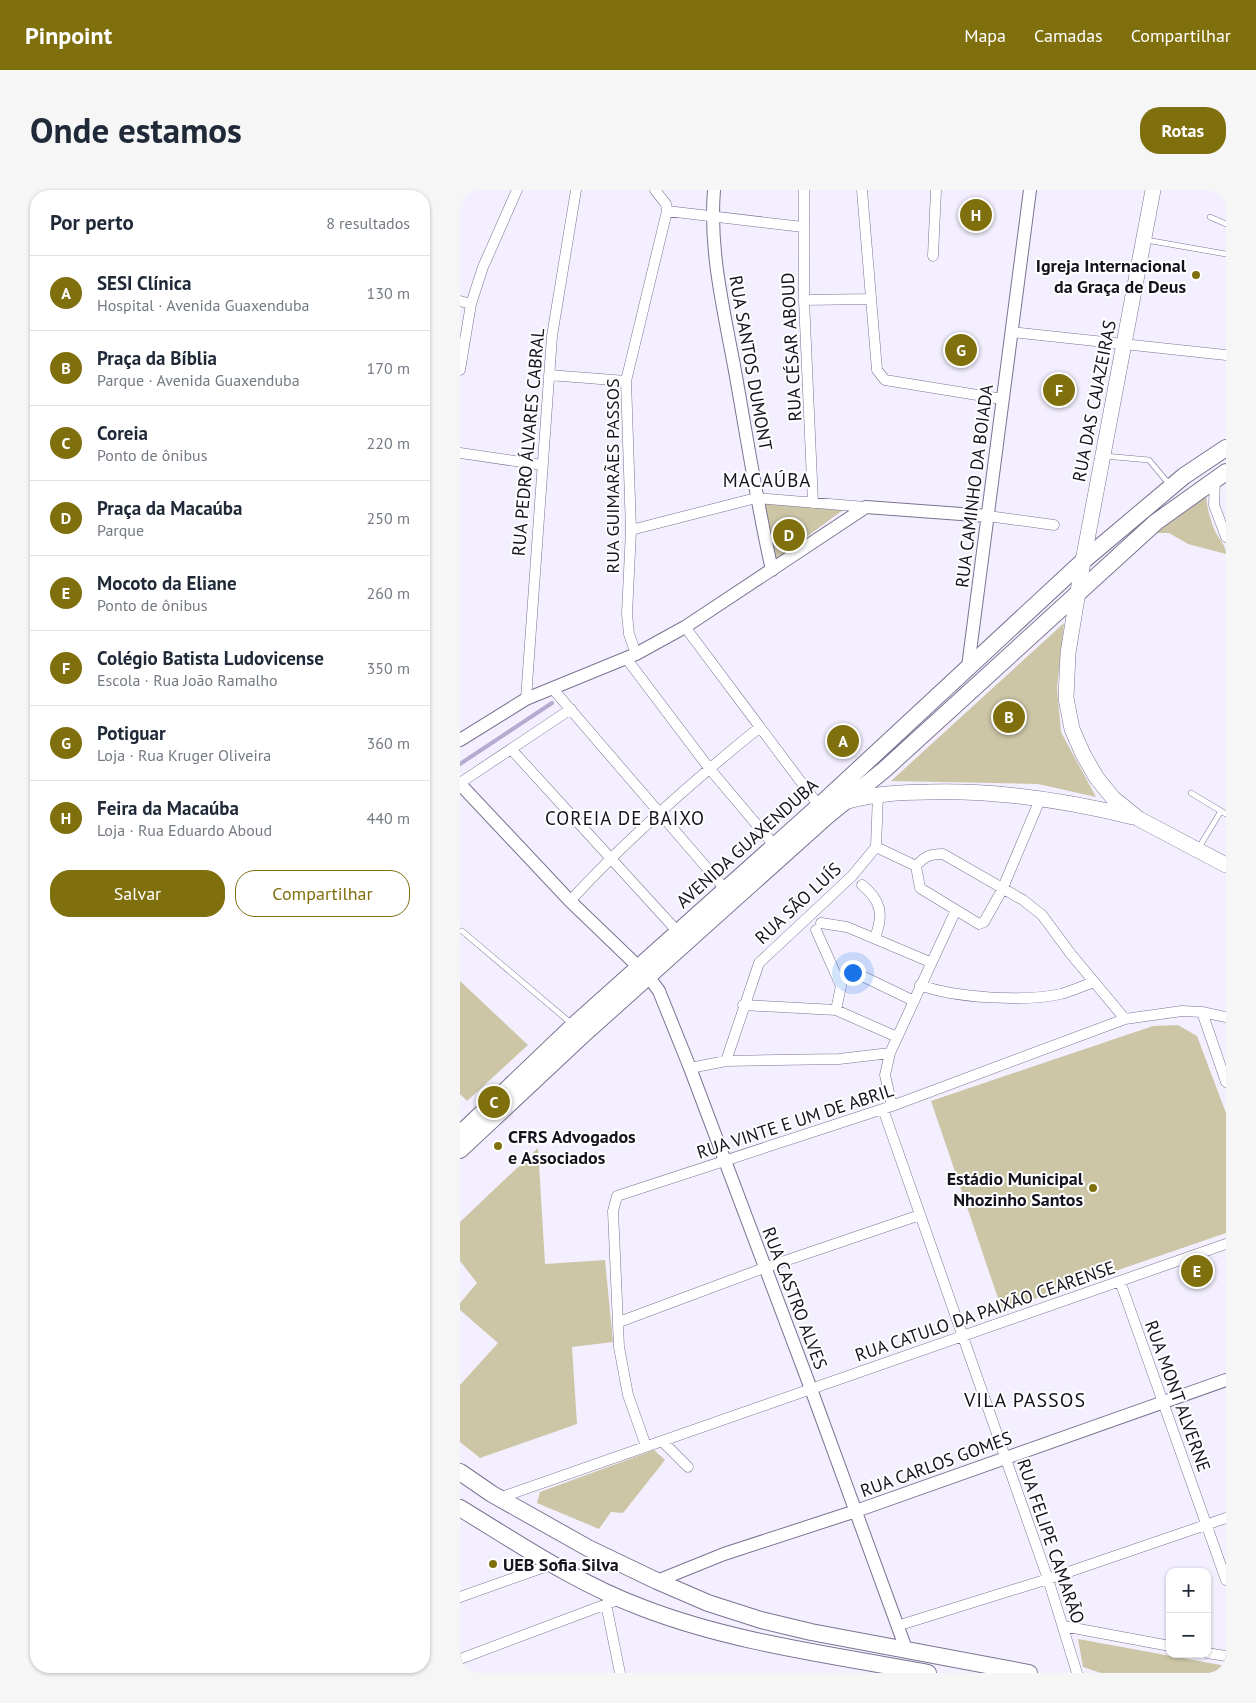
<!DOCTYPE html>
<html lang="pt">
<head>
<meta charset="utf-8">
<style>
	body { margin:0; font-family:"PT Sans",sans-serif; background:#f6f6f7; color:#1f2937 }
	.controls { position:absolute; right:15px; bottom:15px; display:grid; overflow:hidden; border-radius:10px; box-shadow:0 1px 4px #0004 }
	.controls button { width:45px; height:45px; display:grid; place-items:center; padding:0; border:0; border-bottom:1px solid #e0e1e3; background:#fff; color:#1f2937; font:25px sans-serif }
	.you { position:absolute; left:392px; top:782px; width:18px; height:18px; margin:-12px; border:4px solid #fff; border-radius:50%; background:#1a73e8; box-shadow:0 0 0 8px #1a73e833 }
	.badge { display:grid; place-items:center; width:32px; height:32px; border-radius:50%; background:#806f0d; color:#fff; font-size:16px; font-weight:700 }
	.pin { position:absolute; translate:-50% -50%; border:2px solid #fff; box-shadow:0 1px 5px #0006 }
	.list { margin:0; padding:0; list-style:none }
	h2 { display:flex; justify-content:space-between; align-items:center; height:65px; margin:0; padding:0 20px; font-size:21px }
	h2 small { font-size:16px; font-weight:400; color:#747a83 }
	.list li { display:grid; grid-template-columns:32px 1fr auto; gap:15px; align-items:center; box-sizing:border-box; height:75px; padding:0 20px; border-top:1px solid #e0e1e3 }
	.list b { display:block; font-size:19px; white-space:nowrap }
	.list p { margin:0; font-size:16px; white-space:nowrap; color:#747a83 }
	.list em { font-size:16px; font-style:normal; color:#747a83 }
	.actions { display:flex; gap:10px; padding:15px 20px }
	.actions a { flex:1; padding:11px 0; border:1px solid #806f0d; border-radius:20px; text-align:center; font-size:18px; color:#806f0d }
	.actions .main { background:#806f0d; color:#fff }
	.map { position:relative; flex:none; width:766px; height:1483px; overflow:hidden; border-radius:20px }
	header { display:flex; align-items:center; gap:30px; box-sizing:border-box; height:70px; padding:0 25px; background:#806f0d; color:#fff }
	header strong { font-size:24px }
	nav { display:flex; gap:28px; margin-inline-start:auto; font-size:18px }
	.intro { display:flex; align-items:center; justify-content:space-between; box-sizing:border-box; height:120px; padding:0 30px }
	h1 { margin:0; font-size:35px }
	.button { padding:12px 22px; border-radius:20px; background:#806f0d; color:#fff; font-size:18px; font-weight:700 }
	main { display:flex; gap:30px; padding:0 30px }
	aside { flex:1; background:#fff; border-radius:20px; box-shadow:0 1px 4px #0004 }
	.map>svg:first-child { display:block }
	.green { fill:#ccc6a7 }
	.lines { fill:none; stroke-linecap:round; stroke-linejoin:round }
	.stream { stroke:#b5abcf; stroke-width:4 }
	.service-casing { stroke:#7c7393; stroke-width:6 }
	.minor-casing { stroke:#7c7393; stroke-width:11 }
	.tertiary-casing { stroke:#7c7393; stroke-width:14 }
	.secondary-casing { stroke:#7c7393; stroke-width:16 }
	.primary-casing { stroke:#7c7393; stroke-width:18 }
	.service { stroke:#fff; stroke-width:5 }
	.minor { stroke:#fff; stroke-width:10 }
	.tertiary { stroke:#fff; stroke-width:12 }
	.secondary { stroke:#fff; stroke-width:15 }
	.primary { stroke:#fff; stroke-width:16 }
	.poi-dot { fill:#806f0d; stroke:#fff; stroke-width:2 }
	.labels { text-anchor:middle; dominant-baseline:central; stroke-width:4; stroke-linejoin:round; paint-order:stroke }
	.poi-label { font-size:18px; font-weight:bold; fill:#16121e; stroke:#fff; text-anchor:end }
	.street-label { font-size:18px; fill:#16121e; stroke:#fff }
	.neighbourhood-label { font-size:19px; letter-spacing:1px; fill:#16121e; stroke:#fff }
	.quarter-label { font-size:20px; letter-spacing:1px; fill:#16121e; stroke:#fff }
</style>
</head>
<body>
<header>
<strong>Pinpoint</strong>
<nav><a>Mapa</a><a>Camadas</a><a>Compartilhar</a></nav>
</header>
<div class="intro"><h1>Onde estamos</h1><a class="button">Rotas</a></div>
<main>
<aside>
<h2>Por perto<small>8 resultados</small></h2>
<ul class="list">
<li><span class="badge">A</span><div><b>SESI Clínica</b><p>Hospital · Avenida Guaxenduba</p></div><em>130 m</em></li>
<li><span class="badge">B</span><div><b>Praça da Bíblia</b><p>Parque · Avenida Guaxenduba</p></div><em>170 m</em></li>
<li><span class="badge">C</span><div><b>Coreia</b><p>Ponto de ônibus</p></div><em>220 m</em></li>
<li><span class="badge">D</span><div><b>Praça da Macaúba</b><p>Parque</p></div><em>250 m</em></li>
<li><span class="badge">E</span><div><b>Mocoto da Eliane</b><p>Ponto de ônibus</p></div><em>260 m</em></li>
<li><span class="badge">F</span><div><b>Colégio Batista Ludovicense</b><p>Escola · Rua João Ramalho</p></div><em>350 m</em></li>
<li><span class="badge">G</span><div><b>Potiguar</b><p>Loja · Rua Kruger Oliveira</p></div><em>360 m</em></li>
<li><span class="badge">H</span><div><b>Feira da Macaúba</b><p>Loja · Rua Eduardo Aboud</p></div><em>440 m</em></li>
</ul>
<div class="actions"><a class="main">Salvar</a><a>Compartilhar</a></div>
</aside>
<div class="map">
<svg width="766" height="1483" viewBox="0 0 766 1483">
	<rect width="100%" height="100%" fill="#f3effe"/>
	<path class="green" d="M746,299C746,313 749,326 754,339C758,348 766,355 766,364L728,354L709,343H691Z
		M301,312L383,320L315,370Z
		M604,433L597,498L601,542L636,607L578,594L431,591Z
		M0,791L68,855L7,911L0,904Z
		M718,835L737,846L766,923V1043L542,1120L471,911L693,836Z
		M78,958L85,1074L145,1070L153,1152L112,1157L117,1234L20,1268L0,1252V1195L38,1153L0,1120V1113L17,1093L0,1071V1032Z
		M194,1260L205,1270L163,1323L151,1322L139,1339L77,1313L80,1302Z
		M618,1449L766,1476V1483H641L623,1477Z"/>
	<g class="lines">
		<path class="stream" d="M0,574L92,513"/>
		<g class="service-casing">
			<path id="service" d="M750,27L766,34
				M686,50L766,64
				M644,266L689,270L709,294
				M731,603L766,624
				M738,659L761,621
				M2,741L112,834"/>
		</g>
		<g class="minor-casing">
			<path id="minor" d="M344,0V110L353,313
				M402,0L417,180L425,190L542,209
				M207,21L343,37
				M473,66L476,0
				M344,110L411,109
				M0,111L11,114
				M552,142L766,165
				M0,180L11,114L23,77L57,0
				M89,185L166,191
				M0,263L82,275
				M755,289L754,315L766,347
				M528,326L594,335
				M171,340L296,308L406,317
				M225,437L362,620
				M176,464L169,444L167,424L171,340L166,191L207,21L206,14L195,0
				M166,468L249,578L314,655
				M92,498L265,699
				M66,509L92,146L116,0
				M51,559L218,742
				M0,593L111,519
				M416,657L456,676C465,666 470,664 483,664L563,710L582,725L610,763L665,829
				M456,676L460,698L519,734L524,732L542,700L581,607
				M402,695C421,710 424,725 415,747
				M110,711C168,648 233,591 300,537
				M361,733L387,737L470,772
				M356,740L381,796L376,820
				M378,790L392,785H400L454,811
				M460,795C495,808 565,812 601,804C612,801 623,796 634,792
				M283,815L376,820L437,847
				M742,822L766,892
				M266,871L379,869L430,863
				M230,878L266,871L299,773L392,686L416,657L418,604
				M432,916L425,885L430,863L495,722
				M423,919L588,1389L617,1483
				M660,1091L766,1390
				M159,1132L304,1078L460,1025
				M202,1251L228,1277
				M186,1256L168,1205L159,1157L153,1021L157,1006L432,916L665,829L722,821L742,822L766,827
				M39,1308L766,1054
				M0,1407L93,1374
				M146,1414L160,1483
				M437,1436L588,1389L766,1328
				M603,1436L710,1456
				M747,1463L766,1466
				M0,1469L160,1409"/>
		</g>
		<g class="tertiary-casing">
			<path id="tertiary" d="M254,0C249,61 264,121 275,181C287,248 297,314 312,380
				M508,477L570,0
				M0,550L66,509L176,464L225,437L406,317L528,326
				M0,594L110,711L188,786L199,801L230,878L351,1199L446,1459
				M197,1391L264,1364L396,1321L766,1190"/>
		</g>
		<g class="secondary-casing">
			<path id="secondary" d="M693,0L623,371L608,463L606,508L612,539L623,564L636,587L653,608L679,629L766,675
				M384,612C412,604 439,602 468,602C538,600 604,610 673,627"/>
		</g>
		<g class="primary-casing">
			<path id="primary" d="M0,944L113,836L359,616L623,371L724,286L766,258
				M0,960L124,844L367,626L424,580L696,332L766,282
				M0,1282L32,1304L128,1358L197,1391L248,1413L301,1430L351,1442L569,1483
				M0,1318C59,1354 118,1394 183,1418C274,1453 373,1465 468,1483"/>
		</g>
		<use href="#service" class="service"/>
		<use href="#minor" class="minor"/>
		<use href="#tertiary" class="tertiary"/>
		<use href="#secondary" class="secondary"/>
		<use href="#primary" class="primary"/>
	</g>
	<g class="poi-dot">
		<circle cx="736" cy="85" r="5"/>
		<circle cx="38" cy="956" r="5"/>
		<circle cx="633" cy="998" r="5"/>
		<circle cx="33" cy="1374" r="5"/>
	</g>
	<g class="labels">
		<g class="poi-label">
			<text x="726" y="75">Igreja Internacional<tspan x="726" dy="21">da Graça de Deus</tspan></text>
			<text x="48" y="946" text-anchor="start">CFRS Advogados<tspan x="48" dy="21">e Associados</tspan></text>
			<text x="623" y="988">Estádio Municipal<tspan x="623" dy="21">Nhozinho Santos</tspan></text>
			<text x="43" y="1374" text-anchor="start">UEB Sofia Silva</text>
		</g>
		<g class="street-label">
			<text transform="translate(331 157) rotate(-93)">RUA CÉSAR ABOUD</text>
			<text transform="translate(291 173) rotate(80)">RUA SANTOS DUMONT</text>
			<text transform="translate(634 211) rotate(-79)">RUA DAS CAJAZEIRAS</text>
			<text transform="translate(68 252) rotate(-85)">RUA PEDRO ÁLVARES CABRAL</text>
			<text transform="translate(152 286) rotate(-90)">RUA GUIMARÃES PASSOS</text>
			<text transform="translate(514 296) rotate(-83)">RUA CAMINHO DA BOIADA</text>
			<text transform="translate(287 653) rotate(-42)">AVENIDA GUAXENDUBA</text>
			<text transform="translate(338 713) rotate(-43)">RUA SÃO LUÍS</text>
			<text transform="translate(335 931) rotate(-18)">RUA VINTE E UM DE ABRIL</text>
			<text transform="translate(335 1108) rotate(69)">RUA CASTRO ALVES</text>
			<text transform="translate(525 1121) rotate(-19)">RUA CATULO DA PAIXÃO CEARENSE</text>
			<text transform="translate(718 1206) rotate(70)">RUA MONT ALVERNE</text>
			<text transform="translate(476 1274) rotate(-20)">RUA CARLOS GOMES</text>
			<text transform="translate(591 1351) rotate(71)">RUA FELIPE CAMARÃO</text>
		</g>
		<g class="neighbourhood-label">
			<text x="307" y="290">MACAÚBA</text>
			<text x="165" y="628">COREIA DE BAIXO</text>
		</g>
		<g class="quarter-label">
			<text x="565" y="1210">VILA PASSOS</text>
		</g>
	</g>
</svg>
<div class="controls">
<button>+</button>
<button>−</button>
</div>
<div class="you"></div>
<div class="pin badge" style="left:383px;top:551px">A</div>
<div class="pin badge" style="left:549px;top:527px">B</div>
<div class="pin badge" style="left:34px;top:912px">C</div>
<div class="pin badge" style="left:329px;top:345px">D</div>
<div class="pin badge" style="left:737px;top:1081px">E</div>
<div class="pin badge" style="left:599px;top:200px">F</div>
<div class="pin badge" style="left:501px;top:160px">G</div>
<div class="pin badge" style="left:516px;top:25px">H</div>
</div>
</main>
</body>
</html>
